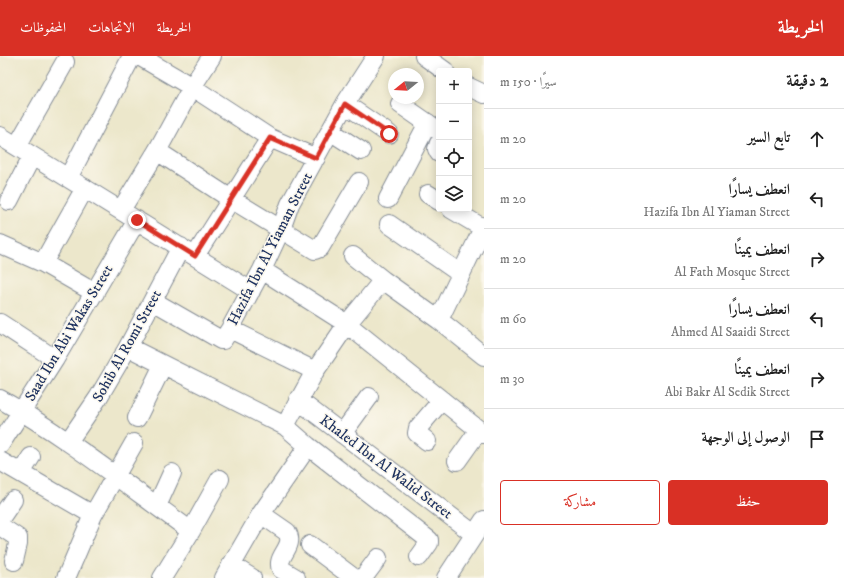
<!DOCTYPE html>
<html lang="ar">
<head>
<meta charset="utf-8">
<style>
	body { margin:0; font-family:"IM FELL DW Pica",Amiri,serif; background:#f6f6f6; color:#222; direction:rtl }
	.controls { position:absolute; right:12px; top:12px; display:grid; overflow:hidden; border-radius:4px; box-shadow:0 2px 10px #0003 }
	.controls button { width:36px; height:36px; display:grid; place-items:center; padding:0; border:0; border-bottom:1px solid #e0e0e0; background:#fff; color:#222; font:20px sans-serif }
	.compass { position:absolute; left:388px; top:12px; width:36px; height:36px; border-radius:50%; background:#fff; box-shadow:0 2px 10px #0003; rotate:252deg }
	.stop { position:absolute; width:12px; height:12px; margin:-9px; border:3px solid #d93025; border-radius:50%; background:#fff }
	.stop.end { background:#d93025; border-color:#fff; box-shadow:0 1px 4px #0008 }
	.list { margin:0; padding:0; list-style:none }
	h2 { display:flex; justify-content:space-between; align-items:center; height:52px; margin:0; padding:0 16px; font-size:17px }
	h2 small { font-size:13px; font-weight:400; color:#767676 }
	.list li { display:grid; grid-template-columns:26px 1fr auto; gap:12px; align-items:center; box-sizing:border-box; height:60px; padding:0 16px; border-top:1px solid #e0e0e0 }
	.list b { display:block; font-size:15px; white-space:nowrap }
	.list p { margin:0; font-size:13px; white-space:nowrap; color:#767676 }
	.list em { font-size:13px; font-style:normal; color:#767676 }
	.actions { display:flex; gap:8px; padding:12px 16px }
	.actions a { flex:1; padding:9px 0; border:1px solid #d93025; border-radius:4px; text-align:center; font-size:14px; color:#d93025 }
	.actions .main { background:#d93025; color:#fff }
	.icon { flex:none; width:22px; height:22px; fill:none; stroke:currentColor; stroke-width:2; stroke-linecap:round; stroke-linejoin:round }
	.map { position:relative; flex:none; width:484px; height:522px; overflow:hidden; direction:ltr }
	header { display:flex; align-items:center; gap:24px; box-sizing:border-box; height:56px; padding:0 20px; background:#d93025; color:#fff }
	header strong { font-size:19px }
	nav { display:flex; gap:22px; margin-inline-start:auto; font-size:14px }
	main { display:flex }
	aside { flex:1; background:#fff }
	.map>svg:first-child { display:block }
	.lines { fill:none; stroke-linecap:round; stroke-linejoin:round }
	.minor-casing { stroke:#848b94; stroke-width:20 }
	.minor { stroke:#fff; stroke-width:18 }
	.route { stroke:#d93025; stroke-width:5 }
	.labels { text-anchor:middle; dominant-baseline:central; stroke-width:3; stroke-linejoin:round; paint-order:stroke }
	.street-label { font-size:15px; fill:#1b2f5e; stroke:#fbf7ec }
</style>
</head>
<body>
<header>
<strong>الخريطة</strong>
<nav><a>الخريطة</a><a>الاتجاهات</a><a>المحفوظات</a></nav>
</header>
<main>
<aside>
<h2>2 دقيقة<small>سيرًا · 150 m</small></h2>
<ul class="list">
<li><svg class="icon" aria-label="ahead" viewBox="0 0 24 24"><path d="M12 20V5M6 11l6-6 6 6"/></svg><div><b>تابع السير</b></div><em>20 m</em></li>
<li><svg class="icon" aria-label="left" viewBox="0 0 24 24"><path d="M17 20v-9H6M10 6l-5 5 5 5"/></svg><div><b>انعطف يسارًا</b><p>Hazifa Ibn Al Yiaman Street</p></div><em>20 m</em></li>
<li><svg class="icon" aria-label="right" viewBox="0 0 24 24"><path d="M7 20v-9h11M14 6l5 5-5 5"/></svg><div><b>انعطف يمينًا</b><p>Al Fath Mosque Street</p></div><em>20 m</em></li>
<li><svg class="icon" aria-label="left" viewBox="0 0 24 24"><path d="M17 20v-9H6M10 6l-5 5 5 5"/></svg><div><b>انعطف يسارًا</b><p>Ahmed Al Saaidi Street</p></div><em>60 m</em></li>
<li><svg class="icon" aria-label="right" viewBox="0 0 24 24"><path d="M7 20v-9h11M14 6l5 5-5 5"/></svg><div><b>انعطف يمينًا</b><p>Abi Bakr Al Sedik Street</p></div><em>30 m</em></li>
<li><svg class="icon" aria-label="arrive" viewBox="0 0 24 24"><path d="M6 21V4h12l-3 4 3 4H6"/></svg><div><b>الوصول إلى الوجهة</b></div></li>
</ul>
<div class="actions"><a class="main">حفظ</a><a>مشاركة</a></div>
</aside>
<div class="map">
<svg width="484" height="522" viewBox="0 0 484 522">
	<rect width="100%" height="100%" fill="#fbf7ec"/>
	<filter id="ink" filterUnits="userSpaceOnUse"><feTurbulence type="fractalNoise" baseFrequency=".025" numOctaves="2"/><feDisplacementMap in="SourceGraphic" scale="8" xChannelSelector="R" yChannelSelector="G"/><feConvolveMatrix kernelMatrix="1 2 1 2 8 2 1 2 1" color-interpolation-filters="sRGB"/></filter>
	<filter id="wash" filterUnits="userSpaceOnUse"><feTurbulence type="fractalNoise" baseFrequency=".012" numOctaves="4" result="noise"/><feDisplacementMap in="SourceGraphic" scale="16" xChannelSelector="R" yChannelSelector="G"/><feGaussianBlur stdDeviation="0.9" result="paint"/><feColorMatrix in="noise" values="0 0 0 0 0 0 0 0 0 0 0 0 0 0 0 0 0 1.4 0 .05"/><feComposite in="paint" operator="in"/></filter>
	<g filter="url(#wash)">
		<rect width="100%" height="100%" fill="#ece7cb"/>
	</g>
	<g filter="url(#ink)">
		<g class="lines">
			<g class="minor-casing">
				<path id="minor" d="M139,0L192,31L270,82L316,102
					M424,0L445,15
					M469,31L484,38
					M345,48L389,78
					M400,48L439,75
					M330,75L361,95
					M0,80L251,235
					M439,87L437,93L439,97
					M17,90L65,6
					M157,95L231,143L315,194L320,192L359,126
					M68,122L132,0
					M428,138L439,145
					M388,143L428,67
					M9,145L32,100
					M451,153L483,172
					M121,154L157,95L192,31L212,0
					M389,168L461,218
					M0,188L43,207L95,237
					M195,200L270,82
					M353,200L383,224L439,264L484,300
					M43,207L85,132
					M262,214L347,268L484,378
					M153,245L221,284H223L230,273L262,214L281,173L290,148L345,48L376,0
					M439,264L484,170
					M0,267L55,303
					M230,273L315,315
					M128,291L285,370L308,390L429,484V487L419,501
					M0,343C67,381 128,430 191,475
					M298,344L474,478
					M137,362L163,309
					M285,370L315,315L347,268L383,224
					M342,378L369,341
					M427,385L417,377L418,372L442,344
					M68,386L98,342L128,291L181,191
					M0,389L55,303L137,164
					M0,405L93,459
					M457,405L479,374
					M21,417L31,401
					M157,450L172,417
					M261,458L287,476C296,491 275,500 281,513L296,522
					M0,463L13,444
					M0,470L18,482V488L14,505
					M310,489L354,522
					M231,509L252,522
					M66,522L93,459L134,387
					M162,522L191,475L220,423
					M224,522L261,458L308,390
					M363,522L378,502
					M446,522L484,464"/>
			</g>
			<use href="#minor" class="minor"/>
		</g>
	</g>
	<g class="lines" filter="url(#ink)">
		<path class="route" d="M137,164L195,200L270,82L316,102L345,48L389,78"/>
	</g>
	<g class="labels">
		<g class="street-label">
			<text transform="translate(270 193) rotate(-63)">Hazifa Ibn Al Yiaman Street</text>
			<text transform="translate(69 277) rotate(-59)">Saad Ibn Abi Wakas Street</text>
			<text transform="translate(127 290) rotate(-61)">Sohib Al Romi Street</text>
			<text transform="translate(386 411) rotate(37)">Khaled Ibn Al Walid Street</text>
		</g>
	</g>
</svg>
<div class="controls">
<button>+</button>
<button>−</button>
<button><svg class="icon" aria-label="locate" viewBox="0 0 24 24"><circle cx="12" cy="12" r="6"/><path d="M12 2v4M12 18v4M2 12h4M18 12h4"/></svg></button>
<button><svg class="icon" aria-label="layers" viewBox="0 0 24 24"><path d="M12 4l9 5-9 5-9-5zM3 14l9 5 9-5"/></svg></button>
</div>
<svg class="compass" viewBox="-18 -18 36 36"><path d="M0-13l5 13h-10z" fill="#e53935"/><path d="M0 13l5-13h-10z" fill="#767676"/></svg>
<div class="stop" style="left:389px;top:78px"></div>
<div class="stop end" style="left:137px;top:164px"></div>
</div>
</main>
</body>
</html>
